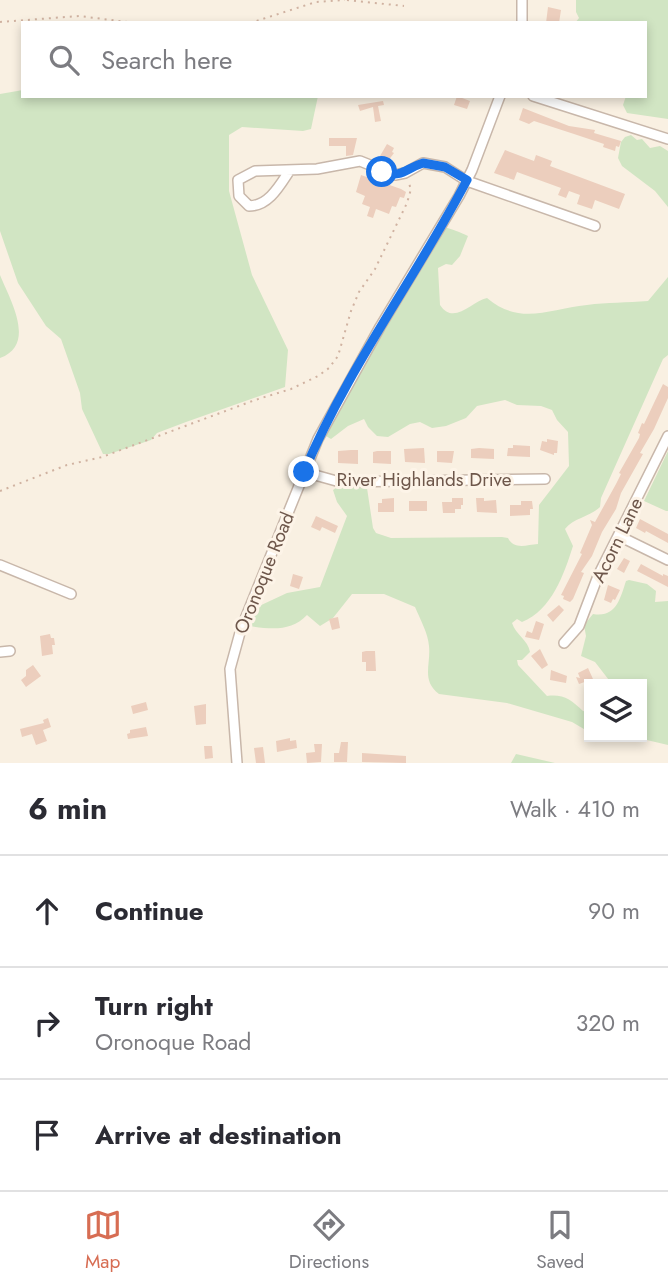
<!DOCTYPE html>
<html lang="en">
<head>
<meta charset="utf-8">
<style>
	body { margin:0; font-family:Jost,sans-serif; background:#f2f2f3; color:#2b2b33 }
	.controls { position:absolute; right:21px; bottom:21px; display:grid; overflow:hidden; border-radius:0px; box-shadow:0 4px 10px #0003 }
	.controls button { width:63px; height:63px; display:grid; place-items:center; padding:0; border:0; border-bottom:2px solid #e1e1e2; background:#fff; color:#2b2b33; font:35px sans-serif }
	.stop { position:absolute; width:21px; height:21px; margin:-16px; border:5px solid #1a73e8; border-radius:50%; background:#fff }
	.stop.end { background:#1a73e8; border-color:#fff; box-shadow:0 2px 7px #0008 }
	.list { margin:0; padding:0; list-style:none }
	h2 { display:flex; justify-content:space-between; align-items:center; height:91px; margin:0; padding:0 28px; font-size:30px }
	h2 small { font-size:23px; font-weight:400; color:#7c7c81 }
	.list li { display:grid; grid-template-columns:46px 1fr auto; gap:21px; align-items:center; box-sizing:border-box; height:112px; padding:0 28px; border-top:2px solid #e1e1e2 }
	.list b { display:block; font-size:26px; white-space:nowrap }
	.list p { margin:0; font-size:23px; white-space:nowrap; color:#7c7c81 }
	.list em { font-size:23px; font-style:normal; color:#7c7c81 }
	.icon { flex:none; width:38px; height:38px; fill:none; stroke:currentColor; stroke-width:2; stroke-linecap:round; stroke-linejoin:round }
	.map { position:relative; flex:none; width:668px; height:763px; overflow:hidden }
	.search { position:absolute; background:#fff; box-shadow:0 4px 10px #0003; left:21px; right:21px; top:21px; height:77px; display:flex; align-items:center; gap:18px; box-sizing:border-box; padding:0 24px; border-radius:0px; color:#7c7c81; font-size:26px }
	.sheet { height:427px; background:#fff }
	nav { display:flex; justify-content:space-around; align-items:center; box-sizing:border-box; height:98px; border-top:2px solid #e1e1e2; background:#fff; font-size:19px; color:#7c7c81 }
	nav a { display:grid; justify-items:center; gap:4px }
	nav .on { color:#d76d53 }
	.map>svg:first-child { display:block }
	.green { fill:#d1e5c3 }
	.building { fill:#eccebd }
	.lines { fill:none; stroke-linecap:round; stroke-linejoin:round }
	.minor-casing { stroke:#c8b7aa; stroke-width:12 }
	.path { stroke:#d0b2a1; stroke-width:2; stroke-dasharray:2 5; stroke-linecap:butt }
	.minor { stroke:#fff; stroke-width:9 }
	.route { stroke:#1a73e8; stroke-width:9 }
	.labels { text-anchor:middle; dominant-baseline:central; stroke-width:6; stroke-linejoin:round; paint-order:stroke }
	.street-label { font-size:19px; fill:#6e574b; stroke:#fdf4e8 }
</style>
</head>
<body>
<div class="map">
<svg width="668" height="763" viewBox="0 0 668 763">
	<rect width="100%" height="100%" fill="#f9f0e2"/>
	<path class="green" d="M576,0H668V119L627,113L623,105L626,96H645V23H575L579,18L576,12Z
		M23,90V96H318L311,129L303,131L242,127L229,135V191L252,275L288,350L285,387L186,422L157,433L151,440L109,454H103L82,409L80,393L61,339L46,326L18,283L0,231V94Z
		M631,135L637,140L642,139L650,148L660,146L668,151V207L655,191L622,166L618,158L621,142L625,137Z
		M444,227C449,228 462,233 468,236L460,256L452,265L446,264L438,268L440,305C454,326 472,301 487,298C520,326 549,309 587,305C607,302 627,303 648,301L668,277V355L663,359L601,498L600,507C590,517 573,518 565,529L573,546C564,574 552,610 522,622L517,619L512,623C516,635 528,640 530,652L522,660H517L518,665L547,696C564,694 571,700 583,711L589,712V732L572,722L507,703L439,694C421,680 431,665 429,646C428,633 420,619 415,607L384,594H352L333,618L320,626L307,615C291,632 271,629 249,626L257,607L287,593L320,587L347,516L337,502L333,490L339,486L367,488L373,528L376,533L391,538L502,537L508,538C514,550 526,545 538,544L539,505L569,466L568,432L557,420L552,410L541,406L517,405L505,400L477,406L466,418L446,426L432,428L420,422L410,424L388,437L377,436L368,427L364,419L348,426L331,439L326,436L360,371Z
		M0,275C10,300 37,344 0,358Z
		M668,451V511H666L644,501Z
		M629,580L647,584L656,591L655,602L668,601V745L634,737H642V684H612L595,662L581,656L586,636L584,625L593,614C616,618 620,599 626,581Z
		M516,754L555,763H511Z"/>
	<path class="building" d="M548,7L561,10L559,23H546Z
		M457,96L470,101L467,109L454,105Z
		M383,101L384,105L378,106L381,121L375,122L373,107L360,111L358,105Z
		M523,108L569,126L595,130L594,133L621,141L619,147L616,146L615,151L603,147L604,144L574,134L534,121L529,124L519,120Z
		M329,138H357L353,155L346,156V146H329Z
		M387,144L394,148L392,152L394,153L388,161L380,156Z
		M505,150L534,161L536,155L552,161L550,166L625,194L619,209L595,200L592,209L577,204L580,195L569,191L566,198L558,195L561,188L517,172L514,180L494,173Z
		M361,175L401,189L406,192L404,198L400,197L396,207L392,206L389,214L376,209L373,218L367,216L370,207L362,204L365,196L356,192Z
		M663,384L668,387V398L654,429L640,453L643,454L621,493L616,509L602,532L592,556L581,572L584,573L573,599L570,602L563,599L564,596L561,595L582,554L580,553L592,525L590,520L595,522L616,484L621,474L619,473L639,438L640,434L638,433L642,423L644,424Z
		M547,439L558,441L557,453H554V455L540,450L542,441L547,442Z
		M513,445L530,446V457L507,456L508,448H513Z
		M424,448L425,463L405,462L404,449Z
		M479,448L494,449V459L471,458V449Z
		M351,450H358V464L338,463V451Z
		M377,451H391V464L373,463V452Z
		M437,451H454L452,463L437,462Z
		M394,498V512H378V503H382V499Z
		M452,498H463V505H461V509H455V513H443L442,502H452Z
		M476,498H484V501L496,500L497,513L477,512Z
		M409,501H427V511H409Z
		M521,501H532L533,509H530V515L510,516V505H521Z
		M316,516L338,526L335,533L322,527L320,531L311,527Z
		M640,519L668,534V543L646,531L645,533L636,528Z
		M624,558L630,561L624,573L617,569Z
		M641,564L663,576V574L668,576V587L637,571Z
		M293,574L303,577L299,589L290,586Z
		M608,585L620,590L615,600L613,599L611,603L604,600Z
		M559,605L564,610L553,622L547,615Z
		M338,617L340,628L332,630L329,619Z
		M536,621L544,624L539,640L525,637L527,631L532,633Z
		M50,634L51,638H54L55,645H52L53,654L42,656L40,636Z
		M540,649L548,665L542,669L531,656Z
		M366,651H375L376,671H366V662H362V652Z
		M33,665L41,676L26,687L21,680L26,676V670Z
		M588,668L593,679L579,684L576,677L580,678L578,673Z
		M551,670L567,676L566,683L550,680Z
		M146,702L148,710L133,714L131,706Z
		M206,704V724L196,725L194,706Z
		M48,718L51,727L43,730L47,741L36,745L32,734L22,737L20,729L44,723L43,720Z
		M146,727L148,736L128,739L127,734L130,733V730Z
		M290,738V741L296,740L297,748L277,752L276,741Z
		M341,742H348L347,762H334V753H339Z
		M314,744H322L321,762L307,763L306,753L315,752Z
		M204,746H212L213,758L205,759Z
		M263,747L265,763H256L254,748Z
		M362,753L406,756V763L362,762Z"/>
	<g class="lines">
		<g class="minor-casing">
			<path id="minor" d="M522,0V23
				M533,96L668,139
				M290,170C280,185 269,206 249,206L239,196L238,180L255,171L317,169L360,161L395,175L405,173L423,163L445,167L467,181L595,226
				M304,472L340,482L545,479
				M619,536L668,560
				M0,565L71,594
				M564,643L579,626L598,576L668,436
				M0,652L10,651
				M237,763L230,669L241,629L318,439L380,327L459,196L472,170L500,96"/>
		</g>
		<path class="path" d="M347,0L404,6
			M0,22L79,16L135,23
			M250,23L316,2L345,0
			M0,491L67,465L102,457L255,400L291,389L318,376L329,368L338,356L351,311L359,292L375,269L407,203L411,189L408,181"/>
		<use href="#minor" class="minor"/>
	</g>
	<g class="lines">
		<path class="route" d="M304,472C347,369 415,279 467,180L445,167L423,163C404,169 404,178 382,172"/>
	</g>
	<g class="labels">
		<g class="street-label">
			<text x="424" y="479">River Highlands Drive</text>
			<text transform="translate(617 540) rotate(-64)">Acorn Lane</text>
			<text transform="translate(264 573) rotate(-68)">Oronoque Road</text>
		</g>
	</g>
</svg>
<div class="controls">
<button><svg class="icon" aria-label="layers" viewBox="0 0 24 24"><path d="M12 4l9 5-9 5-9-5zM3 14l9 5 9-5"/></svg></button>
</div>
<div class="stop" style="left:382px;top:172px"></div>
<div class="stop end" style="left:304px;top:472px"></div>
<div class="search"><svg class="icon" aria-label="search" viewBox="0 0 24 24"><circle cx="10" cy="10" r="6"/><path d="M15 15l6 6"/></svg>Search here</div>
</div>
<section class="sheet">
<h2>6 min<small>Walk · 410 m</small></h2>
<ul class="list">
<li><svg class="icon" aria-label="ahead" viewBox="0 0 24 24"><path d="M12 20V5M6 11l6-6 6 6"/></svg><div><b>Continue</b></div><em>90 m</em></li>
<li><svg class="icon" aria-label="right" viewBox="0 0 24 24"><path d="M7 20v-9h11M14 6l5 5-5 5"/></svg><div><b>Turn right</b><p>Oronoque Road</p></div><em>320 m</em></li>
<li><svg class="icon" aria-label="arrive" viewBox="0 0 24 24"><path d="M6 21V4h12l-3 4 3 4H6"/></svg><div><b>Arrive at destination</b></div></li>
</ul>
</section>
<nav>
<a class="on"><svg class="icon" aria-label="map" viewBox="0 0 24 24"><path d="M3 6l6-2 6 2 6-2v14l-6 2-6-2-6 2zM9 4v14M15 6v14"/></svg>Map</a>
<a><svg class="icon" aria-label="directions" viewBox="0 0 24 24"><path d="M12 3l9 9-9 9-9-9zM9 14v-3h6M13 9l2 2-2 2"/></svg>Directions</a>
<a><svg class="icon" aria-label="saved" viewBox="0 0 24 24"><path d="M7 4h10v16l-5-4-5 4z"/></svg>Saved</a>
</nav>
</body>
</html>
